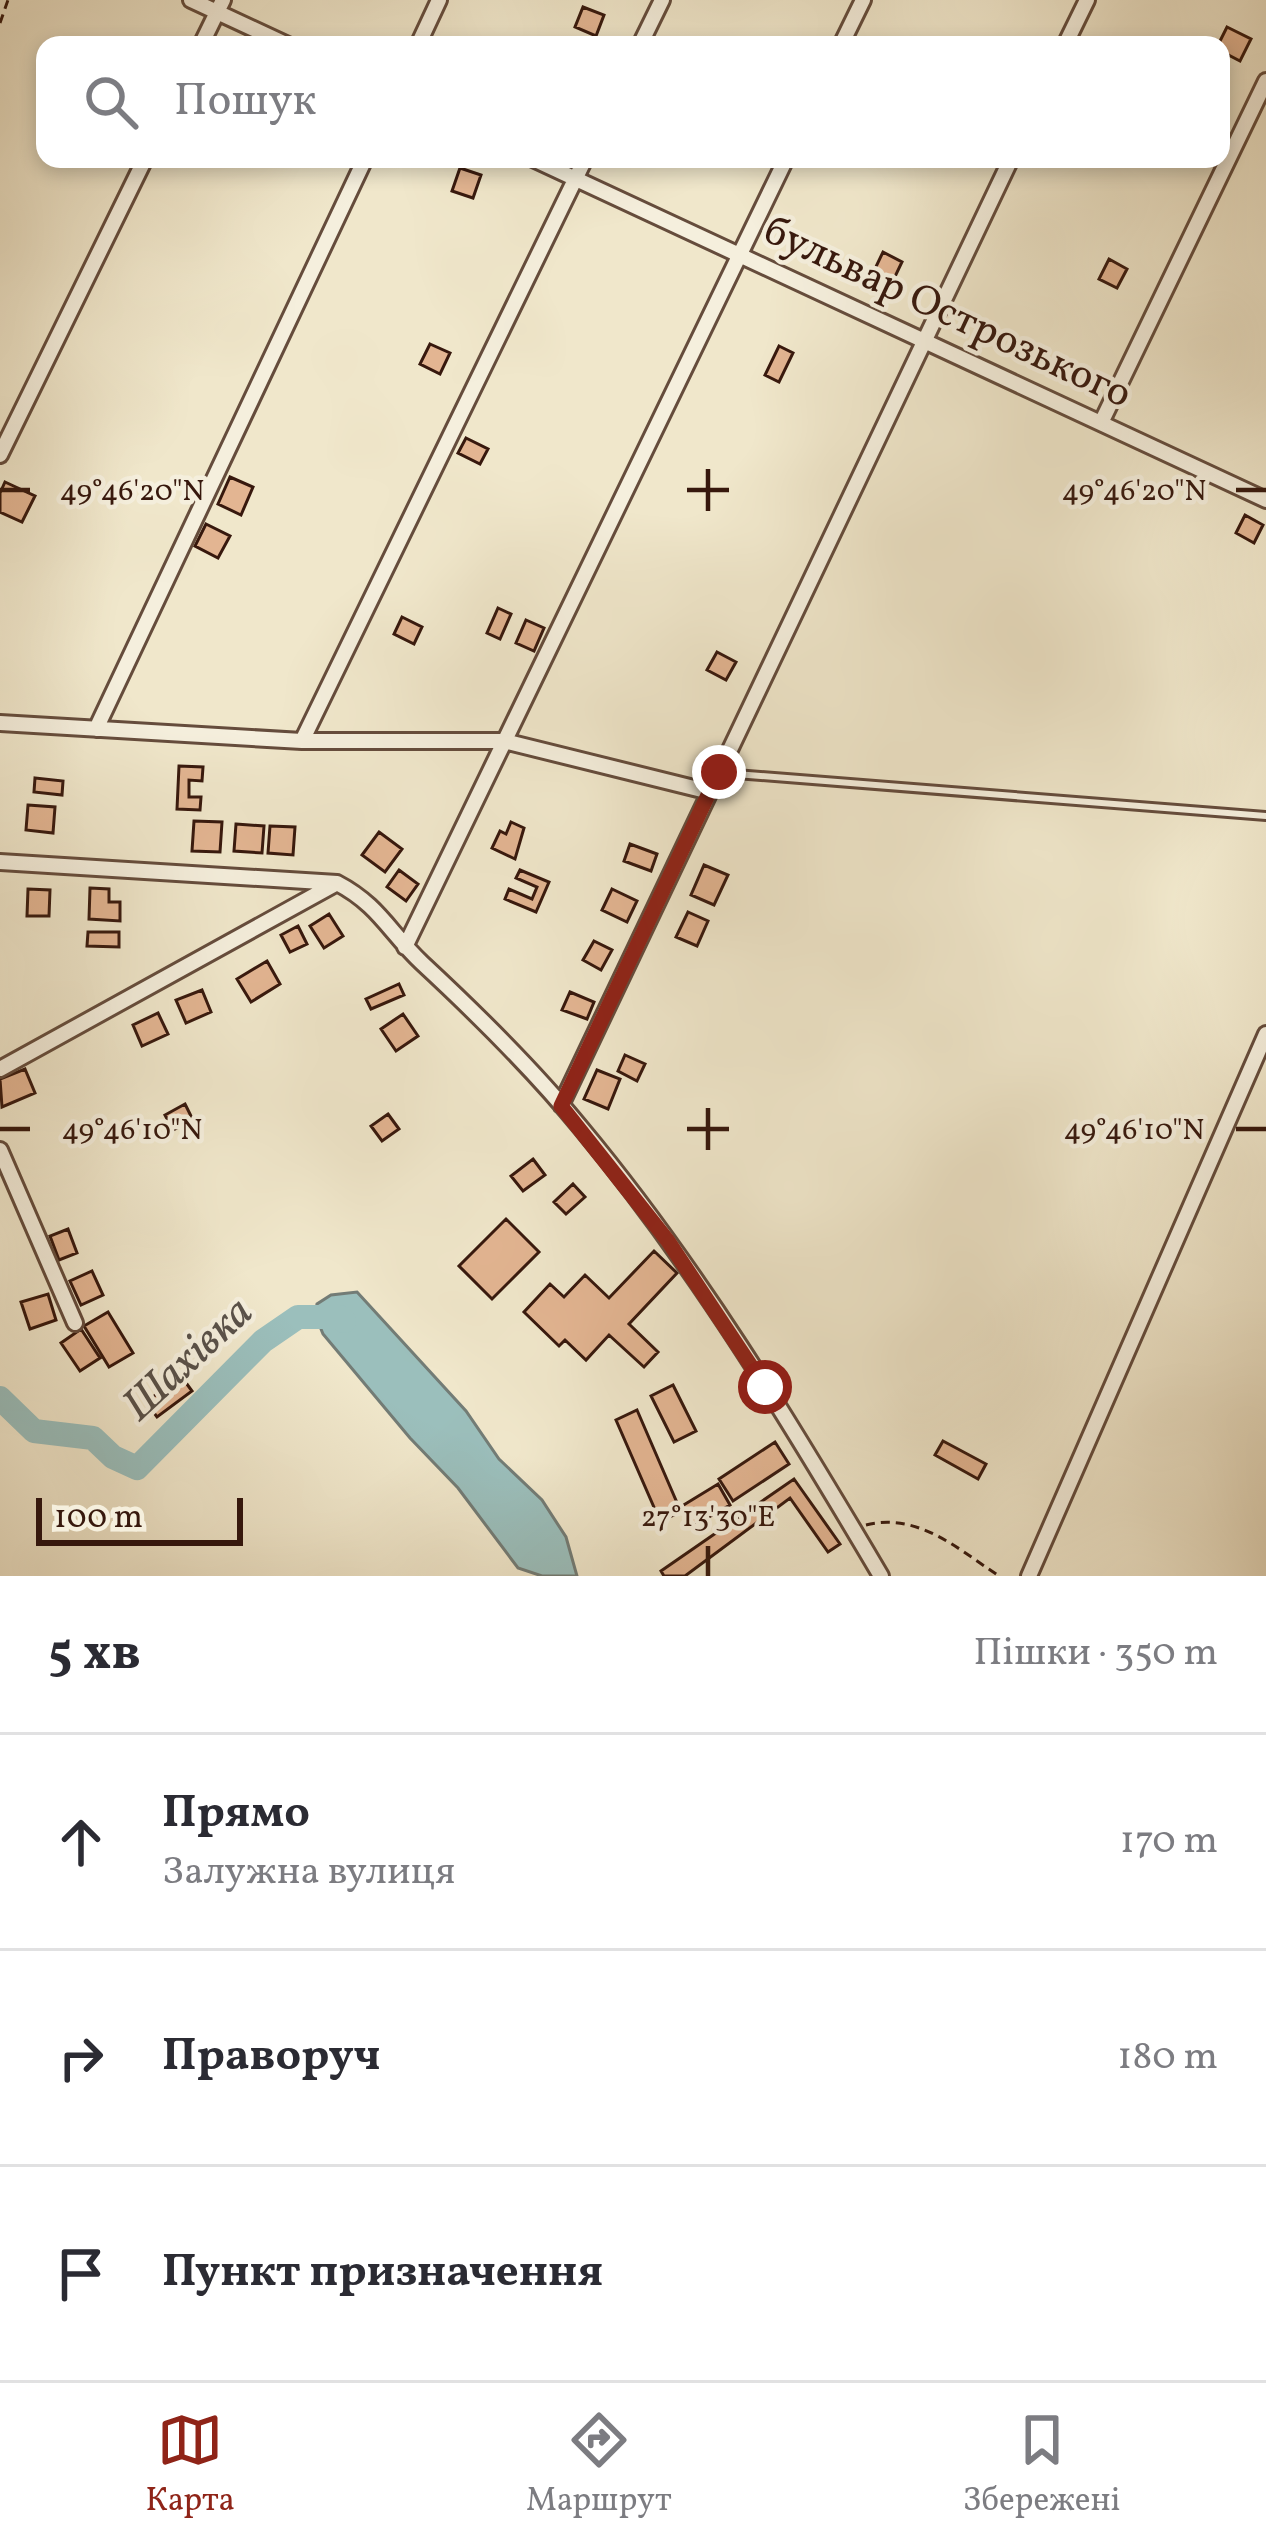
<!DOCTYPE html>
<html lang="uk">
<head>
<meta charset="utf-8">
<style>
	body { margin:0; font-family:Vollkorn,serif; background:#f7f7f7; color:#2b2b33 }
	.scale { position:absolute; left:36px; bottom:30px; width:207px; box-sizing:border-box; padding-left:12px; border:6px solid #37180d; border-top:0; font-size:33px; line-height:42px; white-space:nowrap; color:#37180d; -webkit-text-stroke:9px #f5efdd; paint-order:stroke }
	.stop { position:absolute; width:36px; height:36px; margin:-27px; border:9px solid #8f2418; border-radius:50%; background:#fff }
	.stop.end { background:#8f2418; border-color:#fff; box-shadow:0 3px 12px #0008 }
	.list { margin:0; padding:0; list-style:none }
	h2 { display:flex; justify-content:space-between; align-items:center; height:156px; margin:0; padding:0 48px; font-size:51px }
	h2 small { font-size:39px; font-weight:400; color:#7c7c81 }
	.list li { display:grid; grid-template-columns:78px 1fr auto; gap:36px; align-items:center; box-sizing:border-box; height:216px; padding:0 48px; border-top:3px solid #e1e1e2 }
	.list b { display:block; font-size:45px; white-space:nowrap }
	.list p { margin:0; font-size:39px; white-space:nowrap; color:#7c7c81 }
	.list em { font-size:39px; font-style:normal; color:#7c7c81 }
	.icon { flex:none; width:66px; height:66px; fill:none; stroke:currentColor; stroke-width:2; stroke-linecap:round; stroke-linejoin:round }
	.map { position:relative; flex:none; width:1266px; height:1576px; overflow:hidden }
	.search { position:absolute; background:#fff; box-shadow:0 6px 18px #0003; left:36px; right:36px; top:36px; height:132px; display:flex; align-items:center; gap:30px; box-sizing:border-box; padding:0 42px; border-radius:24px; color:#7c7c81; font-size:45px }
	.sheet { height:804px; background:#fff }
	nav { display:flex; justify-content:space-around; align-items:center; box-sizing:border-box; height:168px; border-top:3px solid #e1e1e2; background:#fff; font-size:33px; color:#7c7c81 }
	nav a { display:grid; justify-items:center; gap:6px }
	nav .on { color:#8f2418 }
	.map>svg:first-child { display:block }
	.water { fill:#9bbfbc; stroke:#737c76; stroke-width:3 }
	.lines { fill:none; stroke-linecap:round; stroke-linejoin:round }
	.river { stroke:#9bbfbc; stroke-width:24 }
	.building { fill:#e3b592; stroke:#37180d; stroke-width:3 }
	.service-casing { stroke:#654c3c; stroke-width:12 }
	.minor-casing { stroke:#654c3c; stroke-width:20 }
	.path { stroke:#37180d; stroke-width:3; stroke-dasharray:9 6; stroke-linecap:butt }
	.service { stroke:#f5efdd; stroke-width:6 }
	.minor { stroke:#f5efdd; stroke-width:14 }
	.route { stroke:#8f2418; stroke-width:15 }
	.ticks { fill:none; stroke:#37180d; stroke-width:4.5 }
	.labels { text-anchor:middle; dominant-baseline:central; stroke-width:9; stroke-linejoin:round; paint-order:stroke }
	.street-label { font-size:42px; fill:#37180d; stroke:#f5efdd }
	.water-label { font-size:45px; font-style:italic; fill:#5a524a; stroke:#f5efdd }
	.ticks-label { font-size:30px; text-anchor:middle; fill:#37180d; stroke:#f5efdd; stroke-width:9; stroke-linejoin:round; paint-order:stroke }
</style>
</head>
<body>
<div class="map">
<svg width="1266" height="1576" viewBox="0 0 1266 1576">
	<rect width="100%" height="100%" fill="#f0e7cb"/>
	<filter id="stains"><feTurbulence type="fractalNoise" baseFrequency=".00167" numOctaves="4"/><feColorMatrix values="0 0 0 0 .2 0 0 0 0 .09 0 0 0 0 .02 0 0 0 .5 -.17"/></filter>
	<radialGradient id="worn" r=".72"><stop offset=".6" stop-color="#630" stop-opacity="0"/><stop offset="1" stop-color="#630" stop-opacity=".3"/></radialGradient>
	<path class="water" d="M357,1292L466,1411L499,1459L542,1500L566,1537L577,1576H542L518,1568L458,1488L410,1438L323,1334L315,1314L317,1304L331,1295Z"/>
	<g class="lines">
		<path class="river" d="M0,1398L34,1431L93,1438L113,1457L137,1468L263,1341L298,1317H340L344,1321"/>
	</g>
	<path class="building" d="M583,7L604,15L596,36L575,27Z
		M1227,27L1251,39L1240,61L1221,51V45H1218Z
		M460,168L481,175L473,198L452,191Z
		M883,252L902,262L891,285L872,275Z
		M1109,259L1127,269L1117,288L1099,279Z
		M430,344L450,353L440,374L420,364Z
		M779,346L793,353L779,382L765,375Z
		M466,438L488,449L480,464L458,453Z
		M230,477L253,487L241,515L218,504Z
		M5,482L35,496L22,522L0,512V493Z
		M1245,515L1263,525L1254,543L1236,533Z
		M206,524L230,536L218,558L195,546Z
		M498,608L511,614L500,639L487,633Z
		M402,617L422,627L414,644L394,634Z
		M526,620L544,628L534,651L516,643Z
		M717,652L736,662L726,680L707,670Z
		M179,766L203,767L202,781L189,780V797H201L200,810L177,809Z
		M35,778L63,781L62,795L34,792Z
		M28,805L55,807L53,833L26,830Z
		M194,821L222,822L220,852L192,851Z
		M511,822L524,828L515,859L492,848L500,831L506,834Z
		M236,824L264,826L262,853L234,851Z
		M270,826L295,827L293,855L268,853Z
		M379,832L402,849L385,872L362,855Z
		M630,844L657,854L651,871L624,861Z
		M704,865L728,875L714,905L691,895Z
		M399,870L418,884L406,901L387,887Z
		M520,870L549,882L536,912L505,899L509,889L532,899L537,887L516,878Z
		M90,888L109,889V902H120V921L89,919Z
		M28,889L50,890L49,916H27Z
		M612,889L637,901L627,922L602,910Z
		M688,912L708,921L697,946L676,937Z
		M329,914L343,936L324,948L310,926Z
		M298,926L307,944L290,952L281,935Z
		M88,932H119V947L87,946Z
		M594,941L612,950L601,970L583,960Z
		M267,961L280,984L251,1002L237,979Z
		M399,984L404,995L371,1009L366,999Z
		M202,990L211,1012L186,1023L176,1000Z
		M570,992L594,1002L587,1019L562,1010Z
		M158,1013L168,1034L142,1046L133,1025Z
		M403,1014L418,1036L396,1051L381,1029Z
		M625,1055L645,1064L637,1081L618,1071Z
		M25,1069L35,1093L2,1107L0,1079Z
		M597,1070L620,1079L608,1109L584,1099Z
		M185,1104L193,1120L173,1130L165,1115Z
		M388,1114L399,1129L382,1141L371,1126Z
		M533,1159L545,1175L523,1191L511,1176Z
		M573,1184L585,1197L566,1214L554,1202Z
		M506,1219L539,1252L492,1299L459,1266Z
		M68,1229L77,1253L59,1260L50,1236Z
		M654,1251L677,1273L629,1324L658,1352L644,1367L609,1335L586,1360L565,1340L559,1346L524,1312L550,1284L564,1297L585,1275L609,1298Z
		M92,1271L103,1295L81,1305L70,1281Z
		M48,1294L56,1320L30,1329L21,1302Z
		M108,1312L133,1353L109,1367L84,1326Z
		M81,1329L100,1358L80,1371L61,1343Z
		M181,1376L192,1391L157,1417L146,1402Z
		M673,1385L696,1431L674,1442L651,1396Z
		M637,1410L681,1512L660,1521L616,1420Z
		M943,1441L986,1464L978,1479L935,1455Z
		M775,1442L789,1464L733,1501L719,1479Z
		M794,1479L840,1544L828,1552L790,1498L685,1576H664L661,1571Z
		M718,1484L730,1505L693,1526L682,1506Z"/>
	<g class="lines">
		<g class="service-casing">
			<path id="service" d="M723,773L1266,816"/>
		</g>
		<g class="minor-casing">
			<path id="minor" d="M191,0L288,45
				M201,45L223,0
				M418,45L439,0
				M640,45L662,0
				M841,45L863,0
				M1065,45L1087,0
				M533,159L1266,500
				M1101,423L1266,81
				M0,455L145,159
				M0,723L302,741H504L710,792
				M96,729L365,159
				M302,741L585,159
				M0,862L337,883C379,905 389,932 422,963C478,1015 533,1069 581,1128C696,1266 790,1422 881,1576
				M405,947L786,159
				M0,1069L337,883
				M561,1105L1011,159
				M0,1150L75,1323
				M1029,1576L1266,1034"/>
		</g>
		<path class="path" d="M0,23L8,0
			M866,1525C918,1512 958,1549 999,1576"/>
		<use href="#service" class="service"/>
		<use href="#minor" class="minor"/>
	</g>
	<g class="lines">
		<path class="route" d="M719,772L561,1106L668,1241L765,1387"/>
	</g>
	<path class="ticks" d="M708,469V511M0,490H30M687,490H729M1236,490H1266M708,1108V1150M0,1129H30M687,1129H729M1236,1129H1266M708,1546V1576"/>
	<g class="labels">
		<g class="street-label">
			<text transform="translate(947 314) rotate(25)">бульвар Острозького</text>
		</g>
		<g class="water-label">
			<text transform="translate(189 1360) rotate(-43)">Шахівка</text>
		</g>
	</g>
	<g class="ticks-label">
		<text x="132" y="500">49°46'20"N</text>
		<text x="1134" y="500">49°46'20"N</text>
		<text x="132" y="1139">49°46'10"N</text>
		<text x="1134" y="1139">49°46'10"N</text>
		<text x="708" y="1526">27°13'30"E</text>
	</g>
	<rect width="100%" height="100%" filter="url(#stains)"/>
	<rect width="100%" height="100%" fill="url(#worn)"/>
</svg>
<div class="scale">100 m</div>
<div class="stop" style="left:765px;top:1387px"></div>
<div class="stop end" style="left:719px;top:772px"></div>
<div class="search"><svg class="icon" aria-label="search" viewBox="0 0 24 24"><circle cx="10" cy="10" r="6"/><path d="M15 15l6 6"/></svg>Пошук</div>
</div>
<section class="sheet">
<h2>5 хв<small>Пішки · 350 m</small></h2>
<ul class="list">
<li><svg class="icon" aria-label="ahead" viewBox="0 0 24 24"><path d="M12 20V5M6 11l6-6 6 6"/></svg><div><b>Прямо</b><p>Залужна вулиця</p></div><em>170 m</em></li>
<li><svg class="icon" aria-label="right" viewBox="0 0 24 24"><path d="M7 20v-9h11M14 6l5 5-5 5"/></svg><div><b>Праворуч</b></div><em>180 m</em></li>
<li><svg class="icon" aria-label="arrive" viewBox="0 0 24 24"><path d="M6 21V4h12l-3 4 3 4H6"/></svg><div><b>Пункт призначення</b></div></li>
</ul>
</section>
<nav>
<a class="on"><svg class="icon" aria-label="map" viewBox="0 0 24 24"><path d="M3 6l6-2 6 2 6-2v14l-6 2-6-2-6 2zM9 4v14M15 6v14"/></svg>Карта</a>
<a><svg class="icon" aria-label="directions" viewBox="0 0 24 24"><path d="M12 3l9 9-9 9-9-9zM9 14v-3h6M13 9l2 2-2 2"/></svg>Маршрут</a>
<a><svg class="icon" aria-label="saved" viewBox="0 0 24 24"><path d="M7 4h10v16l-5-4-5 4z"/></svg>Збережені</a>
</nav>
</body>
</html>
